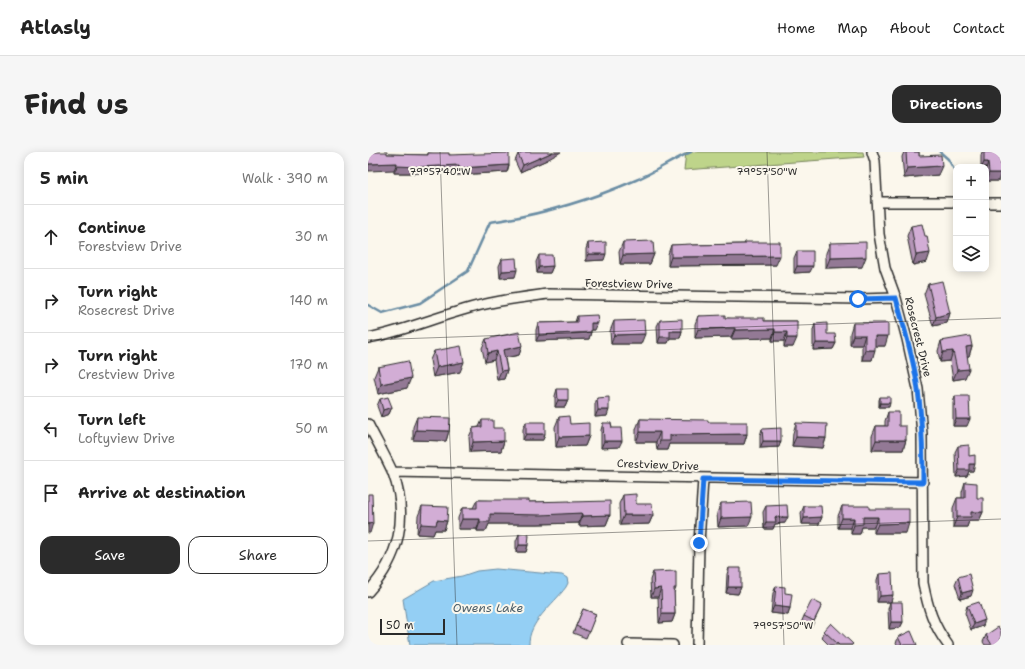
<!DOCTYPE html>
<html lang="en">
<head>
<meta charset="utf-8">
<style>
	body { margin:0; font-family:"Shantell Sans",sans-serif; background:#f6f6f6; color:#222 }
	.controls { position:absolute; right:12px; top:12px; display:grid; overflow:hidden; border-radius:8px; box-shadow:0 2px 10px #0003 }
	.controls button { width:36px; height:36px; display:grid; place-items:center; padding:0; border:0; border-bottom:1px solid #e0e0e0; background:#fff; color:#222; font:20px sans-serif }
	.scale { position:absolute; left:12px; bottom:10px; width:65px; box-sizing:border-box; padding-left:4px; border:2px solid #2b2b2b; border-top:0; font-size:11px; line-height:14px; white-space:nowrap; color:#2b2b2b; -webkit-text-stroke:3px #fbf7ec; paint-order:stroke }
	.stop { position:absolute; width:12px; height:12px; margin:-9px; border:3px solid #1a73e8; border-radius:50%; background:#fff }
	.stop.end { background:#1a73e8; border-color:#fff; box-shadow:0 1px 4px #0008 }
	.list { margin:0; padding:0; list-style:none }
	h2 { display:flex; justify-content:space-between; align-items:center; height:52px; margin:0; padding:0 16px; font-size:17px }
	h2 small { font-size:13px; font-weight:400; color:#767676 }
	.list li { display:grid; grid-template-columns:26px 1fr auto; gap:12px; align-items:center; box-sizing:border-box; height:64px; padding:0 16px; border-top:1px solid #e0e0e0 }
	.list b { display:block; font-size:15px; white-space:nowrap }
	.list p { margin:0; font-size:13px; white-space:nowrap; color:#767676 }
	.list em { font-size:13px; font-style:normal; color:#767676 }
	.actions { display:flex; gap:8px; padding:12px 16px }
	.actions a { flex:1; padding:9px 0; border:1px solid #2b2b2b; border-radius:12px; text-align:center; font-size:14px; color:#2b2b2b }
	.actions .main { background:#2b2b2b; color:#fff }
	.icon { flex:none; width:22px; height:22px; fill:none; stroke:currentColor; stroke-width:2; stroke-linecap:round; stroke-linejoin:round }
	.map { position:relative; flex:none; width:633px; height:493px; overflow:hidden; border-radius:12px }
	header { display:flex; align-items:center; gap:24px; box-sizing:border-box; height:56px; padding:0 20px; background:#fff; border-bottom:1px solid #e0e0e0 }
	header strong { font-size:19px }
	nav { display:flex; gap:22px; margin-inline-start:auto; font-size:14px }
	.intro { display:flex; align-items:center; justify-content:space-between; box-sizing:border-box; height:96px; padding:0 24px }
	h1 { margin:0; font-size:28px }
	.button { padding:10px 18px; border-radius:12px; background:#2b2b2b; color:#fff; font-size:14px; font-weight:700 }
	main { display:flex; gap:24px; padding:0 24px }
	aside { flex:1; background:#fff; border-radius:12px; box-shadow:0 2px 10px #0003 }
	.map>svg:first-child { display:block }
	.green { fill:#bed48a; stroke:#74805a }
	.water { fill:#94cff4; stroke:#6a8da4 }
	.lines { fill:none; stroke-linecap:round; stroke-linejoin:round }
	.stream { stroke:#6a8da4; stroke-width:2.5 }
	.minor-casing { stroke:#2b2b2b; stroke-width:12 }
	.minor { stroke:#fbf7ec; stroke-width:9 }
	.wall { fill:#b595b7; stroke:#2b2b2b }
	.shaded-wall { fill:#937995; stroke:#2b2b2b }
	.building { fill:#d2add5; stroke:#2b2b2b }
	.route { stroke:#1a73e8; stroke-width:5 }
	.ticks { fill:none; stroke:#2b2b2b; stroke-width:1; stroke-opacity:0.45 }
	.labels { text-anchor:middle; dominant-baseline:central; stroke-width:4; stroke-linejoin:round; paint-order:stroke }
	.street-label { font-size:11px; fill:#2b2b2b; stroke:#fbf7ec }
	.water-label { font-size:12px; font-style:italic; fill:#4a5c67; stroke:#fbf7ec }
	.ticks-label { font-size:10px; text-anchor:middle; fill:#2b2b2b; stroke:#fbf7ec; stroke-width:4; stroke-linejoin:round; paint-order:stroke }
</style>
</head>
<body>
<header>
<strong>Atlasly</strong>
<nav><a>Home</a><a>Map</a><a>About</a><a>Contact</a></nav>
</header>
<div class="intro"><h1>Find us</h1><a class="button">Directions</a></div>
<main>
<aside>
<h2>5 min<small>Walk · 390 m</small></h2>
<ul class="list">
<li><svg class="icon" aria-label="ahead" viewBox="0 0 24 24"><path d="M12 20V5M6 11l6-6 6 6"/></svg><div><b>Continue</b><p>Forestview Drive</p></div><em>30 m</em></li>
<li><svg class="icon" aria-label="right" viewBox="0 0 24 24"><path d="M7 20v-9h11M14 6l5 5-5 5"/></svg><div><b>Turn right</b><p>Rosecrest Drive</p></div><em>140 m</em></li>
<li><svg class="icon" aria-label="right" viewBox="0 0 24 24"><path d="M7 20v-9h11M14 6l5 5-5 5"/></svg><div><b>Turn right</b><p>Crestview Drive</p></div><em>170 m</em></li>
<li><svg class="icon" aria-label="left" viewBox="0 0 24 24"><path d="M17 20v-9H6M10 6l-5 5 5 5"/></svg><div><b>Turn left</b><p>Loftyview Drive</p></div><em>50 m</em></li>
<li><svg class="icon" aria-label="arrive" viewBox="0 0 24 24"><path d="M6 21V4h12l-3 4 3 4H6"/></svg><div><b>Arrive at destination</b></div></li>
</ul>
<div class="actions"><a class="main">Save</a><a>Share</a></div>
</aside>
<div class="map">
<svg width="633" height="493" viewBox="0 0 633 493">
	<rect width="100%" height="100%" fill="#fbf7ec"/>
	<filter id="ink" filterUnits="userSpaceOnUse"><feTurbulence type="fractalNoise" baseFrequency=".025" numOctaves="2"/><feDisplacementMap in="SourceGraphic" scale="8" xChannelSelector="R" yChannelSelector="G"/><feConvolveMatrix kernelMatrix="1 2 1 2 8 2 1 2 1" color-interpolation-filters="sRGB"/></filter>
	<g filter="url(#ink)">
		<path class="green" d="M318,0H495L496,5L316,18Z"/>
		<path class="water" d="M128,417L194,423L199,426L200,431L198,435C185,453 160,470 161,493H42L35,447L66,429L94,424L109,419Z"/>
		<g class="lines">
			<path class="stream" d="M572,0L580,7L588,21
				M0,153L14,161L52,151L100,119L122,70C172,63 222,48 268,28C287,20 304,8 323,0"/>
			<g class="minor-casing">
				<path id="minor" d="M504,0L507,9L511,82L517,116L528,146L539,187L550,237L554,282L555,431C560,456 565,473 580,493
					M509,50H588
					M618,51H633
					M0,186C33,180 63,167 95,158C123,149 151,146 180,142L490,147L528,146
					M0,272C8,288 18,305 25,321C41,365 31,406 0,440
					M24,320C201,323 378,327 555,330
					M260,492L305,493
					M329,493L331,391L335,327"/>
			</g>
			<use href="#minor" class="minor"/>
		</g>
		<path class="wall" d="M536,0H551V4L570,23L536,26L534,5Z
			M614,0H632L630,29H618V15H613V3Z
			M60,1L81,3L141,13L139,20L89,23V19L47,21H26V18L19,2L60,3Z
			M150,2L179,8L152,20L147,9Z
			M543,74L559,110L545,113L539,84Z
			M255,90L286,102L282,112H252L251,100Z
			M377,90L408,113L300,114V102L303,93H324L377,92Z
			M220,91L236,108L218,109V97Z
			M462,91L494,115L458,116V101Z
			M429,99L442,120L426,121V106Z
			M171,103L185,114L182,121H169L168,110Z
			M134,107L147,125L132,126L131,114Z
			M560,132L582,161L579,171L565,174L556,142Z
			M209,164L227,178H223V180L221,187L168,189V178L170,171L207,170Z
			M330,164L357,166L396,169H429L425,195H416V189H404V186L363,187V185L327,186V172Z
			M292,168L314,179L312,186H302L300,191H290L289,174Z
			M246,169L273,192H243L242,179Z
			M485,171L517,194H507L504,208H494V193H482V181Z
			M447,172L459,182L468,191L465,197L445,198V178Z
			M118,187L154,194L151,203L137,206L139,218L136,227L129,228L126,208L117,210L114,196Z
			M573,189L604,194L601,204H599L597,226L585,228L582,209L572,210L570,199Z
			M66,199L92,220L65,225L62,208Z
			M10,215L39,236L10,242L6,225Z
			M189,237L200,248L197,255H187V244Z
			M587,244L599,274H585V251Z
			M512,245L521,255H511V248Z
			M229,246L239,264L227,265V252Z
			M12,247L24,255L21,262L13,265L9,254Z
			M520,260L531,274L538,288L535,298H504V284L508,274H517V269Z
			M49,265L81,279L78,289L45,288V275Z
			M191,265L221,284L217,294L188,295L187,275Z
			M272,267L340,270L379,282L376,292H301L299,298H289L288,290H268V277Z
			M114,268L136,289L133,299L102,300L101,285L105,276L111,275Z
			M158,270L175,288H155V277Z
			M235,271L244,276L251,295L233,296V278Z
			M428,271L458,286L455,296L424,294L425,281Z
			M394,277L411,295L392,296V284Z
			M590,294L601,304L605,319H601L599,324L588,325L587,300Z
			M597,330L609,346L615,360L611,369H601L599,375H585V356L589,346H594V340Z
			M255,343L285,363L281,372L252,373L251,352Z
			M109,348L161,350H202L242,363L238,373L211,374V371L170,372H121L118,379H109V377H90V366L94,356H105Z
			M353,351L380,374L350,375L349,361Z
			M54,354L79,369L76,378H67L65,383L49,382L50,364Z
			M398,354L417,371L407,372L405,377H396L395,360Z
			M436,354L454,365L451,372H434L433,361Z
			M474,354L501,357L538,381H506V375H494L492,382H483V376H470V364Z
			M151,382L160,393L158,400H148V389Z
			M361,416L373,435L370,442L358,441L359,422Z
			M285,420L308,436L306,441L307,462L304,470L291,471L290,445H283L282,428Z
			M511,422L523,450H509V428Z
			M590,425L603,444L592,447L587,432Z
			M408,434L417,441L422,456L420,463L403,461L405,441Z
			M522,450L535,470L532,476L521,477L520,457Z
			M454,453L451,459L443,476L433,471L436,464Z
			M599,454L615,474L603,478L597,461Z
			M215,457L228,462L218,486L205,481Z
			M456,479L484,493H461L454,486Z
			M618,483L633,493H617L615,490Z
			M530,485L549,493H529L528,492Z"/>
		<path class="shaded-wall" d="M185,0H193L179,8L152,20L155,13Z
			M616,10H620L618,17V15H614Z
			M29,11L26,18L0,19V12Z
			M91,13L89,19L47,21H26L29,14Z
			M141,13L139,20L89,23L91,16Z
			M574,14L570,23L536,26L539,16Z
			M621,21H633L630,29H618Z
			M562,101L559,110L545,113L548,103Z
			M221,102H238L236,108L218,109Z
			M286,102L282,112H252L255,103Z
			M412,104L408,113L300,114L303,105Z
			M498,105L494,115L458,116L462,106Z
			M185,114L182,121H169L171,115Z
			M429,114H445L442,120L426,121Z
			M149,118L147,125L132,126L134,119Z
			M582,161L579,171L565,174L568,165Z
			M223,171H230L227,178H221Z
			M367,176L363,185L327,186L330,177Z
			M407,177L404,186L363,187L367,178Z
			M302,179H314L312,186H302L300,191H290L292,185Z
			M223,180L221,187L168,189L171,183Z
			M407,180H419L416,189H404Z
			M277,182L273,192H243L246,183Z
			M485,183H497L494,193H482Z
			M507,184H520L517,194H504Z
			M419,186H429L425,195H416Z
			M448,191H468L465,197L445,198Z
			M154,194L151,203L132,207L135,198Z
			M604,194L601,204L594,205L598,195Z
			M497,198H507L504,208H494Z
			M129,199L126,208L117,210L120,201Z
			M585,199L582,209L572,210L575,200Z
			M96,210L92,220L65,225L69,215Z
			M601,217L597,226L585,228L589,218Z
			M139,218L136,227L129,228L133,219Z
			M43,226L39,236L10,242L13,232Z
			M190,248H200L197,255H187Z
			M512,251H522L521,255H511Z
			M24,255L21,262L13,265L15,258Z
			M230,258H241L239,264L227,265Z
			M588,267H602L599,274H585Z
			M48,278L81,279L78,289L45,288Z
			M272,280H292L288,290H268Z
			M158,282H177L175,288H155Z
			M379,282L376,292H301L299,298H289L292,289L302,283Z
			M221,284L217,294L188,295L191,285Z
			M428,285L458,286L455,296L424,294Z
			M508,288H538L535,298H504Z
			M136,289L133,299L102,300L105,290Z
			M236,289H254L251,295L233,296Z
			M395,289H413L411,295L392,296Z
			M601,312H607L605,319H601L599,324L588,325L591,318Z
			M603,360H615L611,369H601L599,375H585L589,365Z
			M214,361L211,371L170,372H121L118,379H109L112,370L122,362Z
			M242,363L238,373L211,374L214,364Z
			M256,363H285L281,372L252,373Z
			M384,365L380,374L350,375L353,366Z
			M407,365H420L417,371L407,372L405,377H396L398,370Z
			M454,365L451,372H434L436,366Z
			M495,365H510L506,375H494L492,382H483L486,373Z
			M474,366H486L483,376H470Z
			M94,367H112L109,377H90Z
			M69,368L79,369L76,378H67L65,383L49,382L53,372Z
			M5,371L2,381H0V372Z
			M541,371L538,381H506L510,372Z
			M151,393H160L158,400H148Z
			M360,435H373L370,442L358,441Z
			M293,436L290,445H283L286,437Z
			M605,438L603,444L592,447L594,441Z
			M525,443L523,450H509L512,444Z
			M406,454L422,456L420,463L403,461Z
			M294,462H307L304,470L291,471Z
			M617,468L615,474L603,478L606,472Z
			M523,470H535L532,476L521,477Z"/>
		<path class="building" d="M0,0H19V2L60,3V1H81V3L141,1V13L91,16V13L50,15L29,14V11L0,12Z
			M155,0H185L155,13L150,2Z
			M538,0H551V4L573,3L574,14L539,16Z
			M616,0H632L633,21H621L620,10H616Z
			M554,72L557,84H559L562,101L548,103L543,74Z
			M285,89L286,102L255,103V90Z
			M238,90V102H221L220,91Z
			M377,90H412V104L303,105V93L323,92L324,93L377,92Z
			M498,90V105L462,106V91Z
			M429,99H445V114H429Z
			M171,103H184L185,114L171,115Z
			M148,106L149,118L134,119V107Z
			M574,129L582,161L568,165L560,132Z
			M229,163L230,171H223V180L171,183L170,171L209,170V164Z
			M357,163V166H396V169H429V186H419V180H407V177L367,178V176L330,177V164Z
			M314,167V179H302V185H292V168Z
			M276,168L277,182L246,183V169Z
			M459,171V182H467L468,191H448L447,172Z
			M485,171H520V184H507V198H497V183H485Z
			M151,180L154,194L135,198L139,218L133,219L129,199L120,201L118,187Z
			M602,184L604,194L598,195L601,217L589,218L585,199L575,200L573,189Z
			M93,194L96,210L69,215L66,199Z
			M40,209L43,226L13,232L10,215Z
			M189,237H200V248H190Z
			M587,244H601L602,267H588Z
			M20,245L24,255L15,258L12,247Z
			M241,245V258H230L229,246Z
			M512,245H522V251H512Z
			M520,260H531V274H538V288H508V274H520Z
			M201,264L202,272L221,271V284L191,285V265Z
			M49,265L82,266L81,279L48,278Z
			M272,267L340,268V270H379V282L302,283V289H292V280H272Z
			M114,268H125V276H136V289L105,290V276L114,275Z
			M158,270H177V282H158Z
			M235,271H243L244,276H253L254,289H236Z
			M428,271L459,272L458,286L428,285Z
			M413,276V289H395L394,277Z
			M601,293V304L607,303V312H601V318H591L590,294Z
			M597,330L609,331V346H615V360H603V365H589V346H597Z
			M0,342H4L5,371L0,372Z
			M268,342V352H284L285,363H256L255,343Z
			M109,348H161V350L202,349V350L242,349V363L214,364V361L173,363L122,362V370H112V367H94V356H109Z
			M383,350L384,365L353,366V351Z
			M419,353L420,365H407L408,370H398V354Z
			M54,354L80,355L79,369L69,368L68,373L53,372Z
			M436,354H453L454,365L436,366Z
			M474,354H501V357H541V371L510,372V365H495V372L486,373V366H474Z
			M151,382L161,383L160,393H151Z
			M361,416H373V435H360Z
			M308,419V436H306L307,462H294L293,436L286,437L285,420Z
			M524,421L525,443L512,444L511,422Z
			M601,422L605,438L594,441L590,425Z
			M408,434L417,435V441L424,442L422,456L406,454Z
			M444,448L454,453L446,469L436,464Z
			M522,450H534L535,470H523Z
			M611,450L617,468L606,472L599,454Z
			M215,457L228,462L221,480L208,474Z
			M463,471L485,492L484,493H471L456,479Z
			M630,475L633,479V493H624L618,483Z
			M543,479L549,493H534L530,485Z"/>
	</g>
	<g class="lines" filter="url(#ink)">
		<path class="route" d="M331,391L335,327L555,330C555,300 554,269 550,238C546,207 536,176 528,146L490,147"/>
	</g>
	<path class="ticks" d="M72,0L89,493M399,0L416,493M0,188L633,166M0,389L633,367"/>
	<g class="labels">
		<g class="street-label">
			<text transform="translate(261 132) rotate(1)">Forestview Drive</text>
			<text transform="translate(550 185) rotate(76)">Rosecrest Drive</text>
			<text transform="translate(290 313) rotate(2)">Crestview Drive</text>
		</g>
		<g class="water-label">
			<text x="120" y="456">Owens Lake</text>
		</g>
	</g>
	<g class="ticks-label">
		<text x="72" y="23">79°57'40"W</text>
		<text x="399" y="23">79°57'50"W</text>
		<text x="415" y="477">79°57'50"W</text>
	</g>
</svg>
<div class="controls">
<button>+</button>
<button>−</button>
<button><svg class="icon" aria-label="layers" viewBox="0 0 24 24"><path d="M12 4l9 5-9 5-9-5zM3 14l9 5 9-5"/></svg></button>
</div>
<div class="scale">50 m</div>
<div class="stop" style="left:490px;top:147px"></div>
<div class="stop end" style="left:331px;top:391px"></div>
</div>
</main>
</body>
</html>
